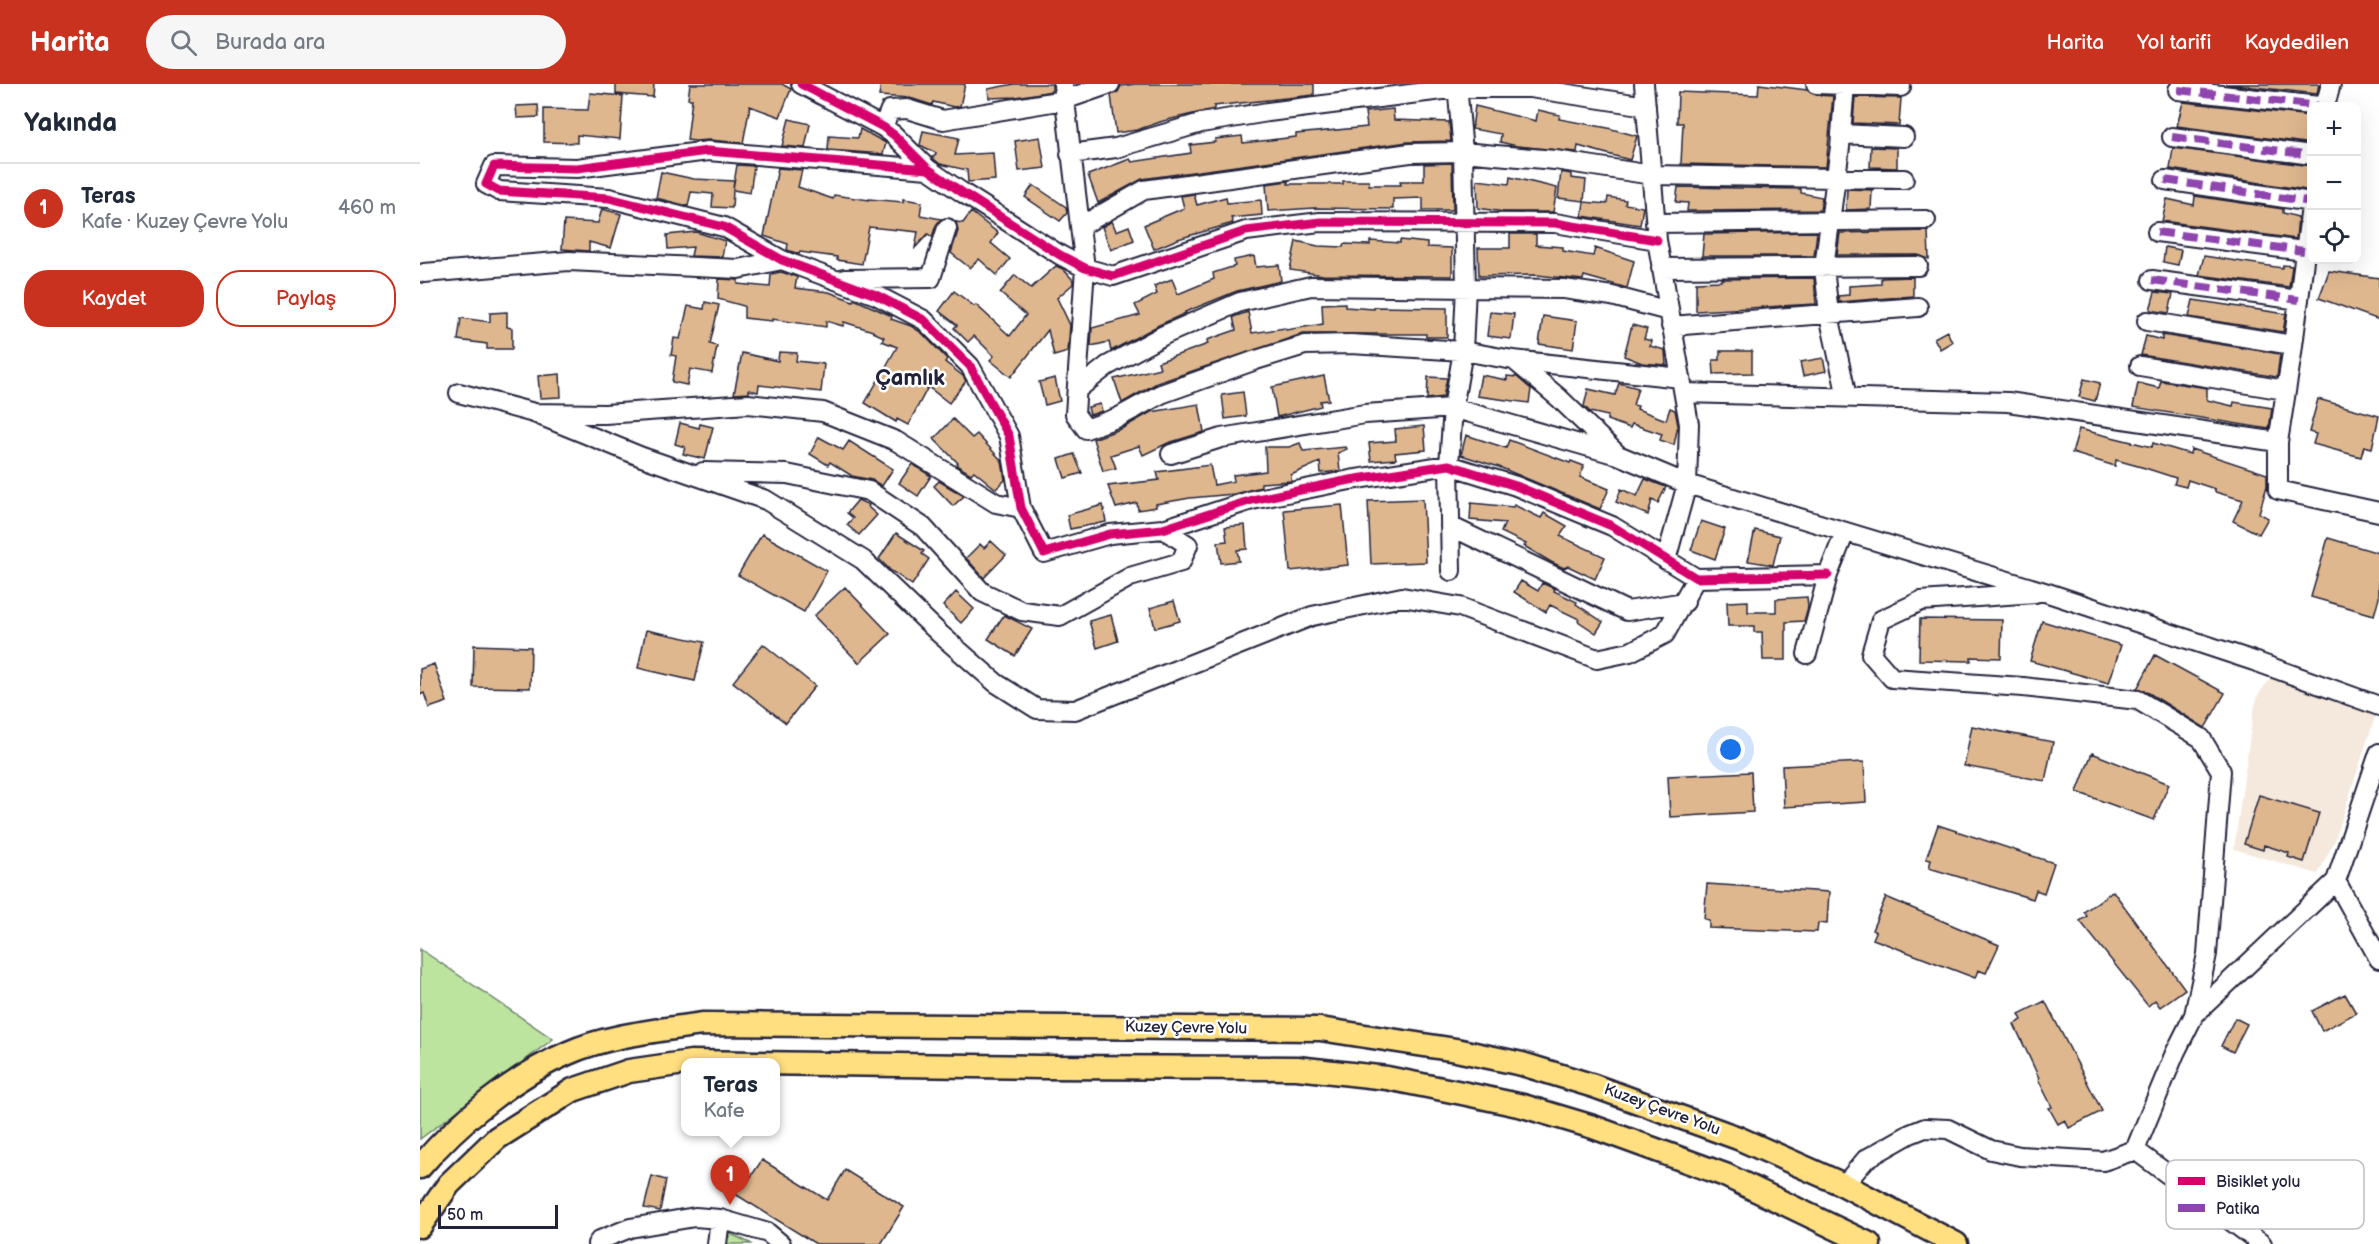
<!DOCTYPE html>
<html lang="tr">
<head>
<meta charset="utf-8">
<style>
	body { margin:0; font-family:"Balsamiq Sans",sans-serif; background:#f6f6f7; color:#1f2937 }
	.controls { position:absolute; right:18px; top:18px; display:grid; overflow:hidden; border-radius:12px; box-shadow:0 6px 24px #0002 }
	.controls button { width:54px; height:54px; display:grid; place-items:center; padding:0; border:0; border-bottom:2px solid #e0e1e3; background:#fff; color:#1f2937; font:30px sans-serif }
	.scale { position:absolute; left:18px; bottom:15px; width:120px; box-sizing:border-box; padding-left:6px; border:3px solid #22223b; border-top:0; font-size:16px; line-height:21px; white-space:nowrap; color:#22223b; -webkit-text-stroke:4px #fff; paint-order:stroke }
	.you { position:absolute; left:1311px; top:666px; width:21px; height:21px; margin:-15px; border:4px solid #fff; border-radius:50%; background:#1a73e8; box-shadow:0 0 0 9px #1a73e833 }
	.badge { display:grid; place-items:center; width:39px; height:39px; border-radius:50%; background:#c8321e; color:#fff; font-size:20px; font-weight:700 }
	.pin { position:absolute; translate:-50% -50px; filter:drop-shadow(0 2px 3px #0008) }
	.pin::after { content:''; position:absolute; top:32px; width:21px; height:18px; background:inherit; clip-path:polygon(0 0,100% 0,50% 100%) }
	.popup { position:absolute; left:261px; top:974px; width:99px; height:78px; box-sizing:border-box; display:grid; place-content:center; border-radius:12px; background:#fff; filter:drop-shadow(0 2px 4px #0005); font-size:20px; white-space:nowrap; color:#747a83 }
	.popup b { font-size:22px; color:#1f2937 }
	.popup::after { content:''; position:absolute; left:50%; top:100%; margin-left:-12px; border:12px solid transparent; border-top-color:#fff }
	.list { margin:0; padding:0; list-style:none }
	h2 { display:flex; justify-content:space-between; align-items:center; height:78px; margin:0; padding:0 24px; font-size:26px }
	h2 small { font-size:20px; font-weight:400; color:#747a83 }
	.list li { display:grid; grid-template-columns:39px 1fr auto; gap:18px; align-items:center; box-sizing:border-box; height:90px; padding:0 24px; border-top:2px solid #e0e1e3 }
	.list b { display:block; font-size:22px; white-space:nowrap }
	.list p { margin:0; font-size:20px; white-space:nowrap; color:#747a83 }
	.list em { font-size:20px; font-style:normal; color:#747a83 }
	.actions { display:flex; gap:12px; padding:18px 24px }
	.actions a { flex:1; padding:14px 0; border:2px solid #c8321e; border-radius:24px; text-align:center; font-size:21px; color:#c8321e }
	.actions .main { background:#c8321e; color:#fff }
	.icon { flex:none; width:33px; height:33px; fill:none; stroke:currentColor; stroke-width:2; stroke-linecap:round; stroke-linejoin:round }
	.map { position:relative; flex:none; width:1959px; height:1160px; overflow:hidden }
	header { display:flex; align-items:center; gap:36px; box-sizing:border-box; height:84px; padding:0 30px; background:#c8321e; color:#fff }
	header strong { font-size:28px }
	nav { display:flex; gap:33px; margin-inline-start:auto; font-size:21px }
	.search { width:420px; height:54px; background:#f6f6f7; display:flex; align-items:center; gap:15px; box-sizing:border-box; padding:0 21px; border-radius:33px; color:#747a83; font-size:22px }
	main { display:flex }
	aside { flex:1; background:#fff }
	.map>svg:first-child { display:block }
	.built { fill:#f5e9dd }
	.green { fill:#bce49f; stroke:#6f836d; stroke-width:1.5 }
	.building { fill:#deb78f; stroke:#22223b; stroke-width:1.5 }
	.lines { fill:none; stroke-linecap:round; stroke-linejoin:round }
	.minor-casing { stroke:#22223b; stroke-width:22 }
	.major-casing { stroke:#22223b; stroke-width:27 }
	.minor { stroke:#fff; stroke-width:18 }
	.major { stroke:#ffdf80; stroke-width:22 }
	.quiet { stroke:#8e44ad; stroke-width:8; stroke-dasharray:15 8; stroke-linecap:butt }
	.cycleway-casing { stroke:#fff; stroke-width:13 }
	.cycleway { stroke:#d6006c; stroke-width:9 }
	.labels { text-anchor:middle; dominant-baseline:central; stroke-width:5; stroke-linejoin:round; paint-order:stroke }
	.street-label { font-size:16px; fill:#22223b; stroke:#fff }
	.district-label { font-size:22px; font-weight:bold; fill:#22223b; stroke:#fff }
	.key { fill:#fff; stroke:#bdbdc4; stroke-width:1.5 }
	.key-label { font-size:16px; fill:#22223b }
</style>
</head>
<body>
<header>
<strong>Harita</strong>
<div class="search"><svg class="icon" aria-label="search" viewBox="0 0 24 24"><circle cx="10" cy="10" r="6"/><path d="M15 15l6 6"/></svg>Burada ara</div>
<nav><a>Harita</a><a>Yol tarifi</a><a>Kaydedilen</a></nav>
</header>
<main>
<aside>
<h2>Yakında<small></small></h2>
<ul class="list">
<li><span class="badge">1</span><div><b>Teras</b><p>Kafe · Kuzey Çevre Yolu</p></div><em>460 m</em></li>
</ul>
<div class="actions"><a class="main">Kaydet</a><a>Paylaş</a></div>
</aside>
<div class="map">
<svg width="1959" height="1160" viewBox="0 0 1959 1160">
	<rect width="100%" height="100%" fill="#fff"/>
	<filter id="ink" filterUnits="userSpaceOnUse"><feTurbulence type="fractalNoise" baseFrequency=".0167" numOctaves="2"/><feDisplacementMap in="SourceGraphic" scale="12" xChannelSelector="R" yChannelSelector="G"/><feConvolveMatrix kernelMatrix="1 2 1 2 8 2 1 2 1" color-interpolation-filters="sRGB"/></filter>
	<g filter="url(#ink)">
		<path class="built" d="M1852,592L1956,630L1915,756L1898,790L1814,765L1833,630L1838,611Z"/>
		<path class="green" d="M0,865L133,955L0,1055Z
			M311,1150L332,1160H303Z"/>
		<path class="building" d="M196,0H234L233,13L196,10Z
			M270,0H362L371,5L360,33L330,22L323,59L289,56L275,57L267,56L272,15H268Z
			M461,0H545L540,22L534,23L513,18L512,21L490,14L459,12Z
			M594,0H632V7L596,13L569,14L568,5Z
			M715,0H894V11L794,22V25L743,37L717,46L696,49L691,11L698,8L701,2Z
			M1339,0L1387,6L1396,11L1413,12L1406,83L1261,80L1263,39H1257L1258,8L1338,11Z
			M1805,0H1899L1897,10Z
			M170,9L203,12L200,55L157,51V59L124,58V25L168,26Z
			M1435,13L1481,14L1479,41L1433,39Z
			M1763,18L1892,32V60L1757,42Z
			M118,21L119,33L97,34L96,22Z
			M1055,22L1116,37L1118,26L1140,31L1139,35L1188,44L1217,52L1210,76L1158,62L1157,68L1097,62L1080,58L1081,50L1052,45Z
			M973,25L974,36L1029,38L1031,57L988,58L722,95L678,119L668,91L710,75L712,78L771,69L770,61L795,58V55L822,52L823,59L876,53V50L947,43L945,28Z
			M369,35L390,40L385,64L362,62Z
			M440,45L466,59L463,70L408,66L409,52L438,54Z
			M503,47L539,54L535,71L573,69L575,96L548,98L547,86L520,80L515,76L512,73L515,72L516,69L500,61Z
			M620,53L625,84L599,87L595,57Z
			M1451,63L1477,64V84L1450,83Z
			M1753,64L1892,82L1891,104L1886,106L1750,85Z
			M1032,79L1033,126H1003V114L973,115V125L895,124L848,127L846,100L868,97V100H923V97H949V101H981L980,97H1004V80Z
			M317,81L334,82L330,109L313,106L312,124L292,123L293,110L271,108L268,122L236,114L241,88L274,95L314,97L313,105Z
			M358,84L382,86L378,103L413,115L414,111L449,116V115L483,118V115L502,118L500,131L521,135L516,141L512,153L508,150L495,164L498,148L449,143L442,180L417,176V173L380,168L379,170L367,166L368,160L344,152Z
			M1141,88L1151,90V94L1166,96L1164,117L1138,114Z
			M1090,93L1137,104L1133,128H1084L1058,124L1057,96L1089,100Z
			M613,101L646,123L647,129L640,137L605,113Z
			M1258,103L1381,105V109L1402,113L1400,126L1267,127L1268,119L1256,118Z
			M1427,105L1452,106L1451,125L1426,126Z
			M774,110L777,121L806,113L807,119L841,116L842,131L811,134L813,139L758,155L734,165L724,141L764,124L761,112Z
			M1775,112L1863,125V129L1878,133L1876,155L1742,137L1747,115L1774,121Z
			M1188,113L1206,116L1205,120L1223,123L1220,141L1162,132L1164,118L1187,120Z
			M182,125L201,130L191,164L169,158V167L142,165L144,137L178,139Z
			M551,128L578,149L571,159L590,175L577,191L559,175L550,184L531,169L538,147L536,138L543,139Z
			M692,137L696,147L709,142L714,156L691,166L682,143Z
			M1508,147L1509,175L1498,171H1417L1420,149Z
			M276,148L305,157L302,173L271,172L273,163L248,165L247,151Z
			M1397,148L1394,172H1282L1284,150Z
			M1090,150H1116V161L1143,163V167L1173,172L1175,164L1214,177L1207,204L1164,192L1163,196L1117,191L1059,192L1058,164H1090Z
			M980,156L1007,159V163L1032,164V192L903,191L870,186L876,157L898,162L923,163L924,160L950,161V157L980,159Z
			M1745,163L1761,166L1758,181L1743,178Z
			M834,172L836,183L859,181L861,197L817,207L765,228L766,229L739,241L691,267L689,258L671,262L672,244L720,231L715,221L737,210L734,202L752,195L758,210L794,195L793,189L815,182L814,176Z
			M1784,172L1862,184L1863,181L1872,182L1869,203L1779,191Z
			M636,182L643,185L653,196V200L637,214L650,241L648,268L634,272L628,246L591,293L570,276L574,272L554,252L548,258L534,244L537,241L519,227L534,207L554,222L556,221L590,252L606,231L580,209L595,191L611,204Z
			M1909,187L1959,194V236L1899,214Z
			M361,188L377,193L375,204L409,208L433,217L434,215L472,232L471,235L491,242L502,249L527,275L525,278L543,292L546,297L529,319L508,303L488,341L477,335L476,338L445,319L477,263L462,257L464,253L453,248V247L424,238L423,242L406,237V243L352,235V237L324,234V222L298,215L299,195L318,196V200L350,203L351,190Z
			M1493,193V212L1419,218L1418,212L1429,211V202L1461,200V194Z
			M1394,194L1396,220L1276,227V198L1301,197V195Z
			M1735,208L1753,210L1749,229L1730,226Z
			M1773,216L1866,230L1863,248L1769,233Z
			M285,218L299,221L290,260L297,262L292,289L270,285L267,301L252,298L256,272L251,271L254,254L260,255L268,222L284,225Z
			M925,219V223L954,225V223L1027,224V253H1006V250H882L737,299L702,319L694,295L740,284L738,278L788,260L787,256L816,246L813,233L828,228L832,249L865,244L866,246L903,240L902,220Z
			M87,228V243L92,244V265H67V260L38,256L41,234L70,238V229Z
			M1070,228L1094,230L1091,255L1067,252Z
			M1123,232L1157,237L1153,265L1119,260Z
			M1212,241L1227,245L1224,255L1232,257L1230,262L1245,266L1246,281L1222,279L1204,272Z
			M1527,247L1532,258L1520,265L1514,254Z
			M1742,251L1860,270L1857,293L1721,271L1726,252L1742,256Z
			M1300,267H1332V289L1294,290L1293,276H1300Z
			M359,268L377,269L376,277L404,280L401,308L339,301L338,308L329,306V309L314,310L322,269L358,277Z
			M1403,274L1406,287L1383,292L1380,278Z
			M140,290L141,313L120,314L118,292Z
			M1061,291L1087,296V292L1097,293L1111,305L1109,319L1057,312Z
			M904,292L909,316L900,317L901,322L857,333L852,303Z
			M1008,293L1027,294L1023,313L1007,315Z
			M635,294L640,317L625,321L619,298Z
			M1664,295L1680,299L1675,317L1659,313Z
			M1741,297L1787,304V316L1813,322L1814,318L1852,324L1849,345L1713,323L1718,299L1739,304Z
			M1199,299L1218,304L1213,321L1218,322L1217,325L1246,336L1250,324L1255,326L1258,341L1254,361L1240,356L1242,350L1212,340L1210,344L1187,336L1188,332L1170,328L1164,322L1168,305L1195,311Z
			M823,308L826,332L805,335L802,311Z
			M1898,315L1959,332L1952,364L1944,362L1941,373L1893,360L1896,350L1889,348Z
			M680,320L682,327L670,331L668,323Z
			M779,320L784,348L748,359L723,371L719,362L691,371L696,384L683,387L673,355L703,344L731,328Z
			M533,335L552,354L557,350L582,377L585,396L576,405L554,387L551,390L536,381L538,379L514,355Z
			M260,339L279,344L280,340L293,343L285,375L263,370L265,363L255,360Z
			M1004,342L1006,366L975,369L976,375L951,377L949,359L976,357L975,345Z
			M1659,345L1732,363L1733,359L1770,370L1771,365L1847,390V402L1839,429L1848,434L1839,450L1813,437L1823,416L1795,408V405L1768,396L1766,403L1754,400L1756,394L1725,384L1696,376L1695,382L1652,369Z
			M1046,351L1086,364L1089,356L1150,379L1151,377L1164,382L1160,393L1189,405L1180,425L1079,383L1041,371Z
			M399,353L423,366L429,357L473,385L462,402L452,396L432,392L410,378L408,381L390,370Z
			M880,359L883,367L926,363L927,365L918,369L920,387L901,389L900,378L871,391V397L841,399V403L814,410L770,414L736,420V423L718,426L717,419L696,424L688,402L739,396L737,388L790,381L794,401L814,397L813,391L846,387L845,363H869Z
			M654,370L662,389L645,394L639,375Z
			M492,380L511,392L498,412L479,399Z
			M1225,395L1246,403L1238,419L1232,416L1228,431L1196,418L1201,405L1217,412Z
			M519,397L544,412L533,422L514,402Z
			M1003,415L1006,478L951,480L948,417Z
			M438,416L449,421L448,423L457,431L439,451L427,441L433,434L427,429Z
			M1051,419L1093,423L1094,421L1121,434L1124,429L1147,442L1140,452L1185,473L1175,495L1148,482L1144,484L1131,478L1104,462L1106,460L1081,448L1085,439L1050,436Z
			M683,421L686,438L650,445L647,431Z
			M922,421L928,481L870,487L864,426Z
			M1281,437L1305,445L1295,475L1271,466Z
			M825,441L827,465L817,466L819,477L801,479L798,458L807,457L805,443Z
			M1335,446L1360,452L1353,481L1328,477Z
			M476,449L504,467L502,470L509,475L492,501L470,486L459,475Z
			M342,450L407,487L384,528L318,491Z
			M1908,454L1959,469V514L1954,531L1891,513Z
			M571,457L586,471L564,494L546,474L560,460L564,464Z
			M1101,497L1118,507L1122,499L1135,505L1134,507L1157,518L1156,520L1183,538L1176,549L1158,537L1159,535L1130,521L1126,528L1094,508Z
			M425,503L470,550L439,579L394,532Z
			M536,508L554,525L541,539L523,522Z
			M1387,513L1388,523L1384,537L1366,538V576H1343L1342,548H1334V542H1308L1307,518L1328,517V528H1356V515Z
			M754,517L760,537L735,544L730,524Z
			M584,531L612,545L595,572L568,555Z
			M691,531L698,557L677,564L669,537Z
			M1500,535L1582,536L1581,574L1551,573V577L1499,576Z
			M1622,537L1701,561L1689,599L1610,577Z
			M226,546L284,558L275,597L218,584Z
			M343,560L395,602L366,639L313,598Z
			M54,561L111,563L110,604L53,603Z
			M1735,571L1805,609L1785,644L1724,606L1717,605Z
			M14,580L27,618L9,624L4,609L0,611V585Z
			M1552,642L1633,658L1625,697L1544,682Z
			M1672,669L1749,700L1734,736L1657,708Z
			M1444,678L1446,718L1364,723L1362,682Z
			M1331,688L1333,728L1250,733L1248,692Z
			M1839,711L1899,729L1884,778L1868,773L1869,769L1844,761L1843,766L1824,760Z
			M1518,741L1634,779L1624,809L1616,806L1613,815L1509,784L1511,776L1506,775Z
			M1287,800L1409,808L1407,840L1398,839L1397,848L1289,844V836L1284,835Z
			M1693,807L1765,905L1740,923L1735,916L1728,922L1660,837L1667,832L1664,828Z
			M1466,813L1579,861L1566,889L1558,886L1555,894L1453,855L1456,848L1452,846Z
			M1925,910L1936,929L1902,947L1892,927Z
			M1625,917L1682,1027L1649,1044L1645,1036L1638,1040L1629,1024L1632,1023L1618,995L1619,994L1594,940L1602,936L1599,930Z
			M1815,934L1827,940L1813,968L1801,962Z
			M342,1076L407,1116L425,1086L484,1123L461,1160H396L315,1110L324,1095L328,1097Z
			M232,1092L246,1096L240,1127L224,1124Z"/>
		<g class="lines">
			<g class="minor-casing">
				<path id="minor" d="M381,0L463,43L474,51L508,85L543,109L640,171L665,184L693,192L826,147L900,138L1135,139L1237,156
					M643,0L665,184L655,330L666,345L699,333L741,310L836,276L885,261L931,260L1043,267L1093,276L1261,294
					M1224,0L1237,156L1269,340L1267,400L1246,476
					M1396,0L1481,3
					M1425,0L1420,63L1404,183L1409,231L1427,313
					M1758,6L1899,22
					M1905,22L1911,0
					M463,43L470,26L487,25L523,36L644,16L690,0
					M1421,50L1484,53
					M1752,53L1892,71
					M650,70L696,64L781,39L848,28L1038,4H1110L1226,22
					M508,85L288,67L157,84L74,82L66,100L79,107L189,114L304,143L362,176L456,211L504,236L550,282L589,352L601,424L624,469L690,450L743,445L832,416L930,396L1029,381L1096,402L1192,442L1276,494L1408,491
					M1745,96L1891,118
					M1235,139L1506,136
					M661,142L724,106L990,69L1043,68L1076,71L1135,76L1232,91L1484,95
					M1737,148L1884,167
					M1241,184L1498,182
					M4,189L149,177L318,185L362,176
					M424,195L511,194L527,144
					M1732,196L1879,216
					M1727,237L1872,261
					M1251,242L1498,223
					M1094,276L1139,314L1198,371L1267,400L1628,509L1834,577L1959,622
					M1720,282L1865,306
					M658,305L687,282L744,251L820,218L891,202L1144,205L1192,212L1249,227
					M39,309L114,329L185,330L328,320L403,328L476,357L576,419L601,424
					M1264,309L1588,318L1858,358V406L1959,428
					M114,329L222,373L346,416L443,476L520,550L576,599L617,625L655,626L892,532L982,513L1040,523L1177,575L1210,568L1245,550L1276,494
					M1858,358L1872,269L1892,115
					M751,370L801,354L945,330L1033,324L1194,370
					M283,388L367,390L449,407L503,443L562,508L602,527L640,532L710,493L761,478L768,461L743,445
					M1030,442L1207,527L1265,518
					M1031,487L1029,381L1033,324L1043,267L1046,203L1043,68L1037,0
					M1615,509L1501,517L1461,536L1451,570L1472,594L1603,603L1718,616L1781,654L1801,687L1787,870L1774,931
					M1387,570L1408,491L1425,448
					M1916,797L1959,875
					M1715,1066L1842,1160
					M1424,1101L1446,1075L1490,1050L1505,1044L1528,1045L1571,1066L1600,1072L1683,1077L1715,1066L1755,969L1774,931L1916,797L1959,669
					M177,1160L180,1156L210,1144L275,1133L300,1135L348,1149L361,1160
					M297,1160L300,1135"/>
			</g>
			<g class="major-casing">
				<path id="major" d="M0,1083C38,1038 94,992 148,969C189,951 237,947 282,940L900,945L1036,966L1102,980L1174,1002L1318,1054L1424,1101L1536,1160
					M0,1142L29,1100L77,1054L153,1006L209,987L271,978L620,983L877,984L967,994L1042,1009L1103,1022L1173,1043L1305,1091L1449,1160"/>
			</g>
			<use href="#minor" class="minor"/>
			<use href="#major" class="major"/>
			<path class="quiet" d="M1758,6L1899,22
				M1752,53L1892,71
				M1745,96L1891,118
				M1737,148L1884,167
				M1732,196L1879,216"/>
			<g class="cycleway-casing">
				<path id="cycleway" d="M381,0L463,43L474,51L508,85L543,109L640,171L665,184L693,192L826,147L900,138L1135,139L1237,156
					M508,85L288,67L157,84L74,82L66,100L79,107L189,114L304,143L362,176L456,211L504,236L550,282L589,352L601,424L624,469L690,450L743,445L832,416L930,396L1029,381L1096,402L1192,442L1276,494L1408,491"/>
			</g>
			<use href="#cycleway" class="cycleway"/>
		</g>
	</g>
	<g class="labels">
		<g class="street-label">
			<text transform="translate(766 944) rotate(1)">Kuzey Çevre Yolu</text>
			<text transform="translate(1242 1026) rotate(20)">Kuzey Çevre Yolu</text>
		</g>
		<g class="district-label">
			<text x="490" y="294">Çamlık</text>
		</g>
	</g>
	<rect x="1746" y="1076" width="198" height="69" rx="9" class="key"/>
	<rect x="1758" y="1093" width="27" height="8" fill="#d6006c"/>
	<rect x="1758" y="1120" width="27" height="8" fill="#8e44ad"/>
	<g class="key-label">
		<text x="1796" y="1103">Bisiklet yolu</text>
		<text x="1796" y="1130">Patika</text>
	</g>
</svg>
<div class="controls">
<button>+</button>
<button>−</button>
<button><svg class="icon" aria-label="locate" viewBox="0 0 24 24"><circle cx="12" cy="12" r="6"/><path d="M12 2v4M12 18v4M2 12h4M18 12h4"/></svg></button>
</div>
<div class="scale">50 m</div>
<div class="you"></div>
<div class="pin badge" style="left:310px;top:1121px">1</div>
<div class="popup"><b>Teras</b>Kafe</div>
</div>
</main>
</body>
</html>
